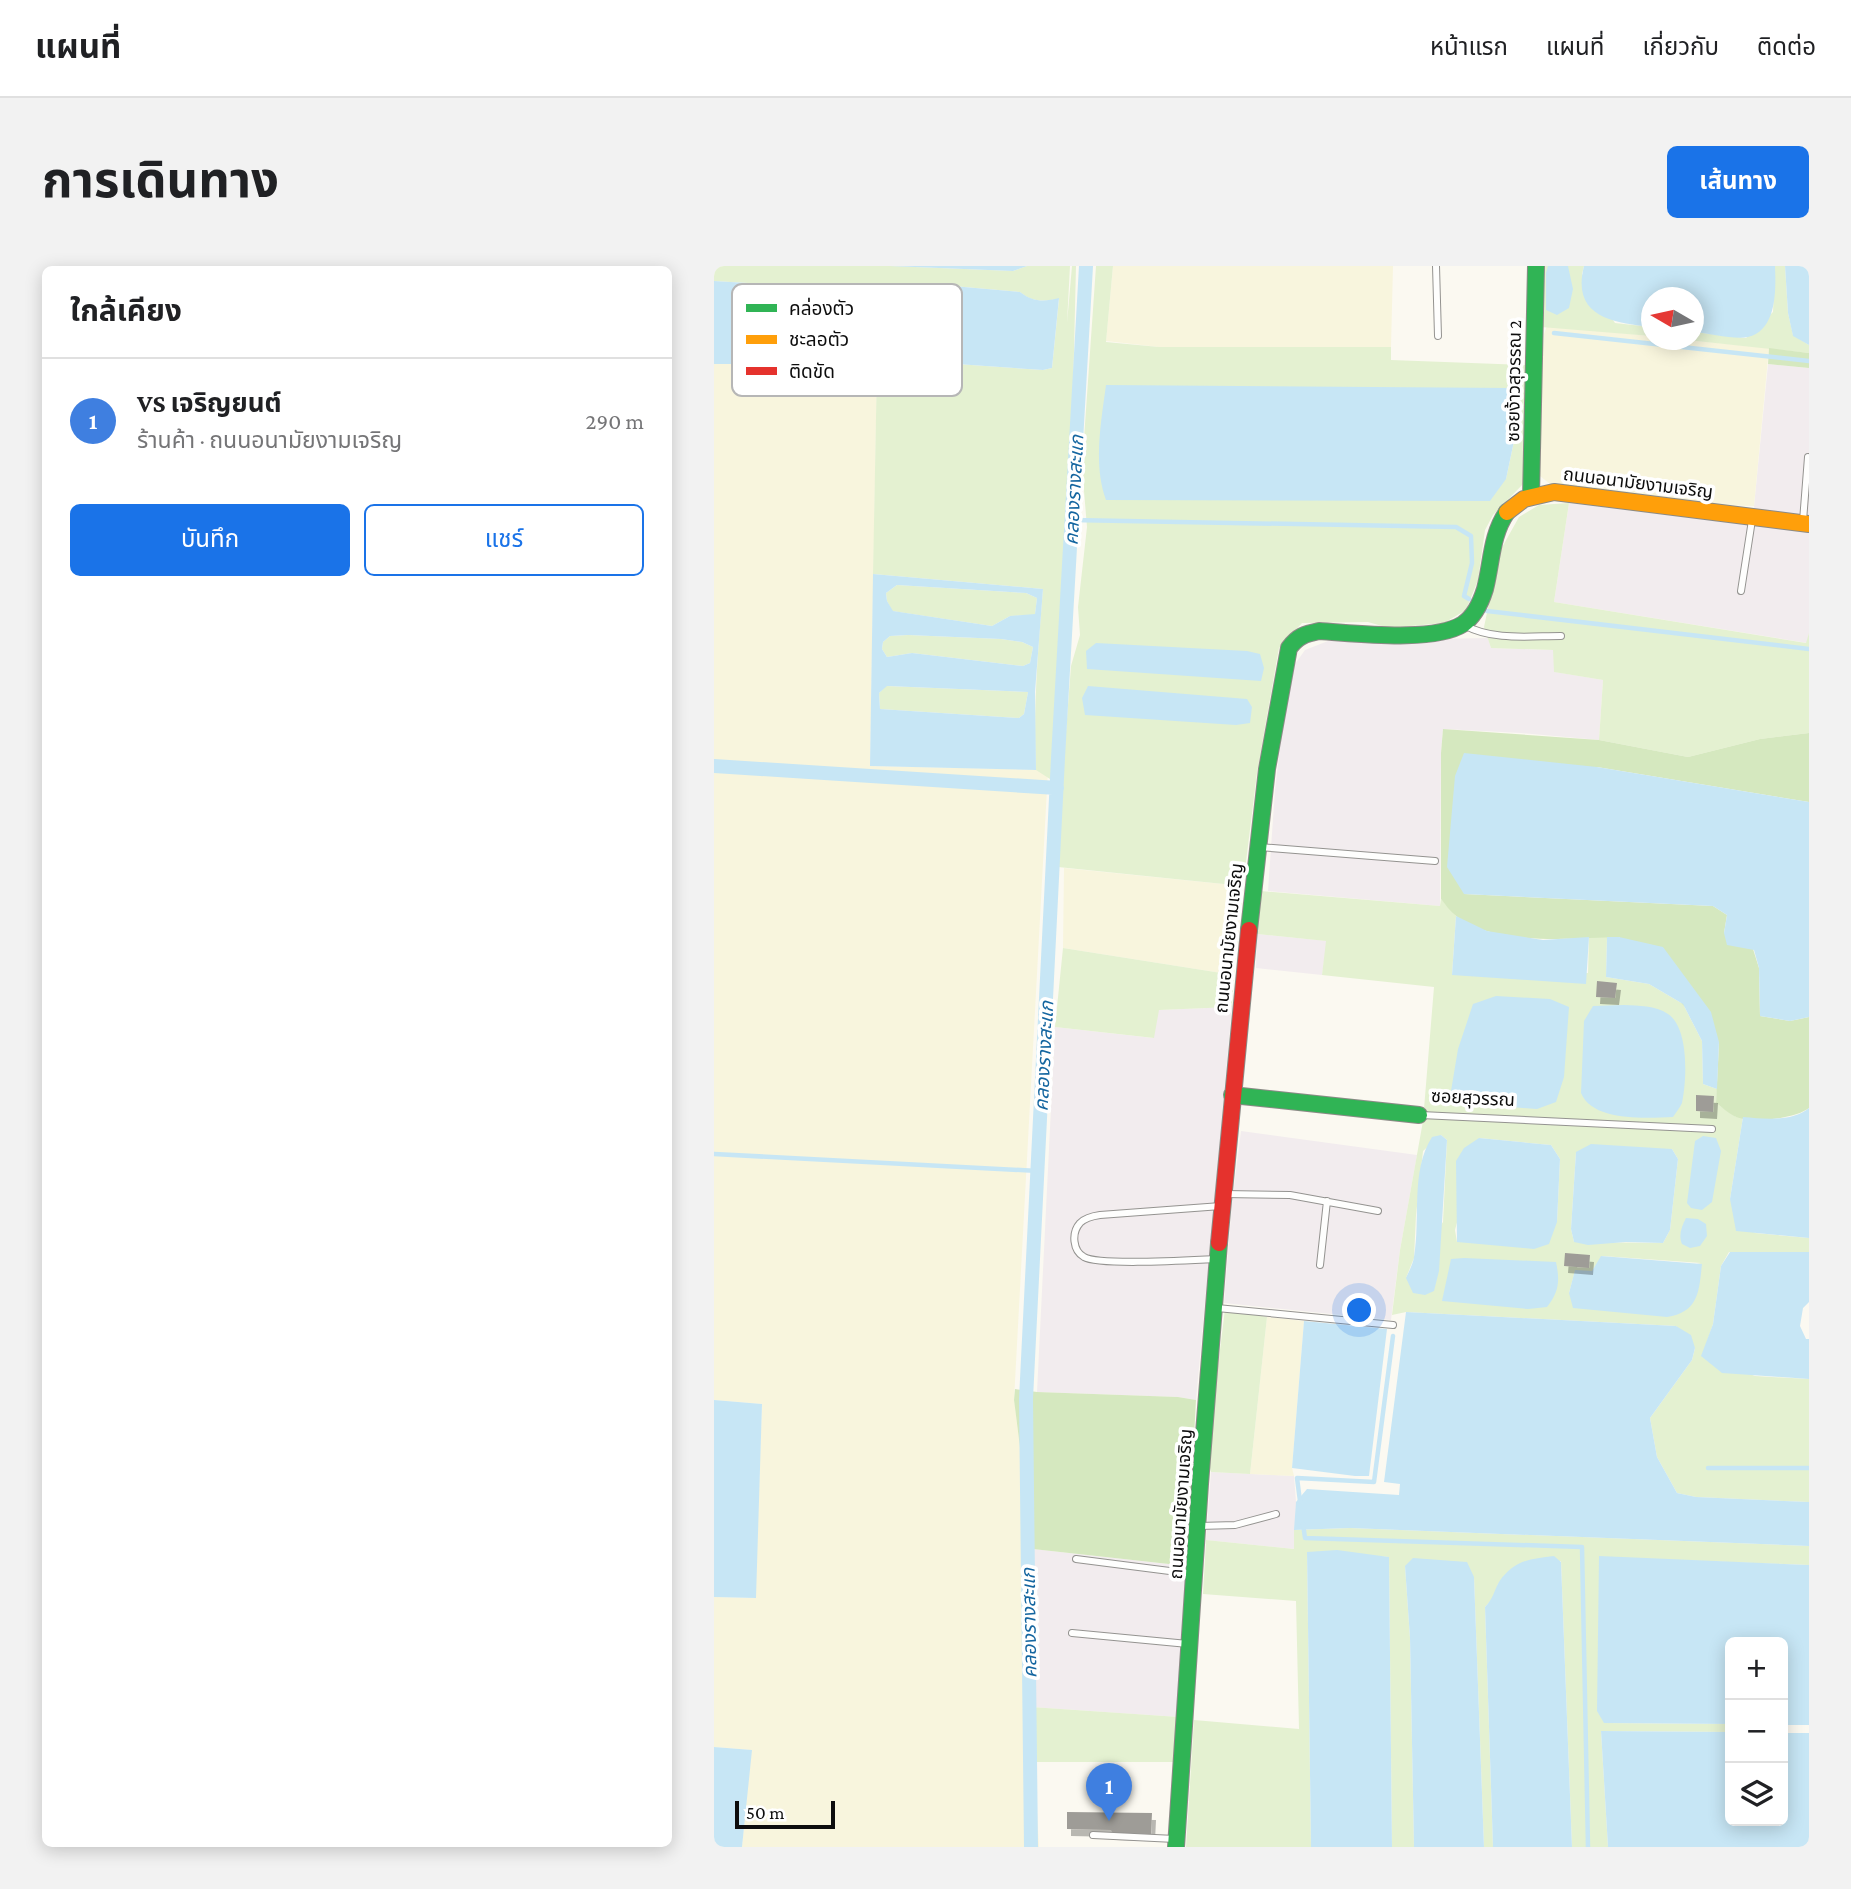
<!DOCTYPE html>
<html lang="th">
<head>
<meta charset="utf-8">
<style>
	body { margin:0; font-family:"Crimson Pro","Noto Sans Thai",serif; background:#f2f2f2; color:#202124 }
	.controls { position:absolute; right:21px; bottom:21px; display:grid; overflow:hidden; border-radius:10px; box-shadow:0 4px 18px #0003 }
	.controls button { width:63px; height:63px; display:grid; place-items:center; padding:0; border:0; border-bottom:2px solid #e0e0e0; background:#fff; color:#202124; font:35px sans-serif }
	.compass { position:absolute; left:927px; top:21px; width:63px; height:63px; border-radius:50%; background:#fff; box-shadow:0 4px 18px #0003; rotate:279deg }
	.scale { position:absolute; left:21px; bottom:18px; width:100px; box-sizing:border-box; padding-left:7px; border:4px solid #0d0d0d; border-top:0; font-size:19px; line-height:24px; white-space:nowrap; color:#0d0d0d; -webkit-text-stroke:5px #fff; paint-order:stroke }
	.you { position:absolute; left:646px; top:1045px; width:24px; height:24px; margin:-18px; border:5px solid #fff; border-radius:50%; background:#1a73e8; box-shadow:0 0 0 10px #1a73e833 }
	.badge { display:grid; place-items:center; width:46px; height:46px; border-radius:50%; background:#1a73e8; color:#fff; font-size:23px; font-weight:700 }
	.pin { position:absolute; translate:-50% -58px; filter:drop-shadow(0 2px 4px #0008) }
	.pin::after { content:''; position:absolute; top:37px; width:24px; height:21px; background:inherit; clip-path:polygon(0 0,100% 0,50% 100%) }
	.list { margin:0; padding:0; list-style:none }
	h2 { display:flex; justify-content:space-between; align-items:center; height:91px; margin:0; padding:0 28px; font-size:30px }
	h2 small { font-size:23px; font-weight:400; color:#757577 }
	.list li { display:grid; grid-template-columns:46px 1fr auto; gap:21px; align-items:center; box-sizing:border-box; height:126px; padding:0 28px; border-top:2px solid #e0e0e0 }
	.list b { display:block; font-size:26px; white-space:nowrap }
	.list p { margin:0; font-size:23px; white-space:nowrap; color:#757577 }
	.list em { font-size:23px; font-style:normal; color:#757577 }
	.actions { display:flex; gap:14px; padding:21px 28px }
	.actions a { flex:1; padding:16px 0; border:2px solid #1a73e8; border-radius:10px; text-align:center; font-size:24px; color:#1a73e8 }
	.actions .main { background:#1a73e8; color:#fff }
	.icon { flex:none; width:38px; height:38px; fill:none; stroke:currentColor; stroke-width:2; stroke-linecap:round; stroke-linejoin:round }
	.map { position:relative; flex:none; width:1095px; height:1581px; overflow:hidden; border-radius:10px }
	header { display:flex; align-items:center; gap:42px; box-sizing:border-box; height:98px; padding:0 35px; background:#fff; border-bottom:2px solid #e0e0e0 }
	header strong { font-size:33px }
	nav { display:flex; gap:38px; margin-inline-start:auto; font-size:24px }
	.intro { display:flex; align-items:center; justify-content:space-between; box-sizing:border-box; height:168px; padding:0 42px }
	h1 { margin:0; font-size:49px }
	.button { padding:18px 32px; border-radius:10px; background:#1a73e8; color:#fff; font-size:24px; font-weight:700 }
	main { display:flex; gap:42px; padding:0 42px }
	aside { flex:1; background:#fff; border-radius:10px; box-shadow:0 4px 18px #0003 }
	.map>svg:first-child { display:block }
	.industrial { fill:#f2ecee }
	.farmland { fill:#f8f5dd }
	.green { fill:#e4f1d1; fill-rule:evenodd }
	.forest { fill:#d5e8bf }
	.water { fill:#c7e6f5; fill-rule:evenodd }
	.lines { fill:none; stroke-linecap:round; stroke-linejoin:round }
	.stream { stroke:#c7e6f5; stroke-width:4.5 }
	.canal { stroke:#c7e6f5; stroke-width:14 }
	.building { fill:#9e9c97; filter:url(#shadow) }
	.lane-casing { stroke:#949390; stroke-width:8 }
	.fast-casing { stroke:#8b8a86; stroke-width:18 }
	.slow-casing { stroke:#8b8a86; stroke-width:18 }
	.jam-casing { stroke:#8b8a86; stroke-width:18 }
	.lane { stroke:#fefefd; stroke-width:6 }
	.fast { stroke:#30b455; stroke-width:16 }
	.slow { stroke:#ff9f0a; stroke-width:16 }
	.jam { stroke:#e5322d; stroke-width:16 }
	.labels { text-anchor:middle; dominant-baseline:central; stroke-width:7; stroke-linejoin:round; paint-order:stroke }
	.street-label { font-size:18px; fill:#0d0d0d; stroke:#fff }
	.water-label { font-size:19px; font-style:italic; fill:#1566a0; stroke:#fff }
	.key { fill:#fff; stroke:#b6b6b6; stroke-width:2 }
	.key-label { font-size:19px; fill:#0d0d0d }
</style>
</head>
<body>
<header>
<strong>แผนที่</strong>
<nav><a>หน้าแรก</a><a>แผนที่</a><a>เกี่ยวกับ</a><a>ติดต่อ</a></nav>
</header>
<div class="intro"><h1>การเดินทาง</h1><a class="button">เส้นทาง</a></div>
<main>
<aside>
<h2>ใกล้เคียง<small></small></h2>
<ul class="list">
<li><span class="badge" style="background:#3f7fe0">1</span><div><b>VS เจริญยนต์</b><p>ร้านค้า · ถนนอนามัยงามเจริญ</p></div><em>290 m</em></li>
</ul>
<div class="actions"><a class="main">บันทึก</a><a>แชร์</a></div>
</aside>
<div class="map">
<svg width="1095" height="1581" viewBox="0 0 1095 1581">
	<defs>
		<filter id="shadow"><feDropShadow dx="4" dy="7" stdDeviation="0" flood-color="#0004"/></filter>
	</defs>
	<rect width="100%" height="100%" fill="#fbf9f1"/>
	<path class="industrial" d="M1054,98L1095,102V367L1093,377L840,336L855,237L1042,260L1040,240Z
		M774,372L777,382L840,384L841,406L889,414L885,474L807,467L729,463L727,487L726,640L554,625L561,524L569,456L581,398L591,384L614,375Z
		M543,668L613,675L608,709L542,702Z
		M518,741L482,1134L464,1131L323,1126L341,761L439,772L444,744Z
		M527,865L703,889L686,984L677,1054L510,1037L518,937Z
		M497,1206L580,1210L582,1236L581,1283L492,1274Z
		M319,1283L473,1300L465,1451L317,1441Z"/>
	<path class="farmland" d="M399,0H679L677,81H445L392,75Z
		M833,60L937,70L938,74H973L1055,82L1040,240L999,239L836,218L826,210L824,195L830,68Z
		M0,98H163L156,500L334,504L300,1134L319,1283L317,1441L325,1581H28L37,1484L0,1481V1331L41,1332L48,1138L0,1134Z
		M350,602L529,620L520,709L349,682Z
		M553,1051L590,1055L578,1202L580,1210L536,1208Z"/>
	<path class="green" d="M0,0H176L299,5L313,0H356L353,57L358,0H362L358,169L339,509L336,513L322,504C319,443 324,384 329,323L159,308L163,98L213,97L103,25L98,98H87L89,30L82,20L0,15ZM239,20L306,26C319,37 330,35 345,33L338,102L329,104L228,97L226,36L228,22Z
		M382,0H399L392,76L445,81H677V94L811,99V216L779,249L771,264L764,314L752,344L730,357L675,362L654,356L588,357L565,382L543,507L529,620L344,601V492H350L357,400L366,369L364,341L373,261L368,201ZM797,122L803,161L792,213Z
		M829,0H870L868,8L901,57L937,61V70L827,61Z
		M1061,0H1071L1074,47L1079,69L1095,79V87L973,74H980V66L1032,72L1059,46Z
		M855,237L840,336L1092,377L1095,367V467L1046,473L974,491L885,474L889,414L840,406L839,384L777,382L770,361L786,285L805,251L825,239Z
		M183,319L312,327L323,332L321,349L296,350L278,360L178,345L173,335L172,327Z
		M194,369L287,373L308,376L319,381L316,397L309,400L198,387L173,391L168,383L169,376L176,370Z
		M172,420L314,426L310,448L305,452L166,443L165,427Z
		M546,625L726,640L727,633L742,650L738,709L874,707L875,671H893L892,711L935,718L969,738L988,775L989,818L1003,823L1002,837L1022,851H1029L1016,933L1041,967L1095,972V986H1015L1007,1000L999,1058L988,1090L1041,1110L1095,1113V1236L982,1231L963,1227L943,1191L936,1152L978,1094L981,1082L962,1060L692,1046L678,1049L686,984L709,855L720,721L608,709L612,675L543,668ZM727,869L733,874L729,956L692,1012L700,992L702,949L709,885ZM765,872L837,879L846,893L843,956L743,976L741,964ZM958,883L964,893L956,964L949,977L860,976L857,963L862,886ZM888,990L987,997L855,1027L861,1005H878Z
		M349,682L520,709L518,741L445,744L440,772L341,761Z
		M511,1043L553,1051L536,1208L497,1206L493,1190Z
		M636,1262L1095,1280V1299L885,1291L890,1457L1016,1458V1466L887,1465L894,1581H858L847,1295L784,1318L780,1331L771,1341L779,1581H770L760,1311L691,1300L696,1372L700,1581H678L675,1291L593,1286L597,1581H472L480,1454L585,1463L582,1335L489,1328L492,1274L580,1283V1264Z
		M317,1441L465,1451L461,1496H320Z"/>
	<path class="forest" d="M1055,82L1095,87V102L1054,98Z
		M729,463L885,474L974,491L1046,473L1095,467V536L883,501L750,628L999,640L1013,649L1010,667L1039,683L1045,702L1046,750L1076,755L1095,751V842C1081,853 1036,858 1020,850C1014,847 1008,841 1002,837L1005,777L905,671C859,672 779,681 741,649C736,645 731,638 727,633V487Z
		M301,1123L323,1126L464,1131L482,1134L473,1300L319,1283L300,1134Z"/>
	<path class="water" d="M176,0H313L299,5Z
		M834,0H854L859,23L855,42L843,49L832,44V7Z
		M870,0H1061C1062,24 1063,64 1034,71C1021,74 994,67 980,66V32H938L937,61C899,57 857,51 870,0Z
		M1071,0H1095V79L1079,70L1074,47Z
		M0,15L82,20L89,30L87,98H0Z
		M239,20L306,26C319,36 330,36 345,32L338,102L329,104L228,97L226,36L228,21Z
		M392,119L797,122L803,161L792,213L776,235L392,234C379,199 387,156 392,119Z
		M159,308L329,323L321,426L322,504L156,500ZM183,319L312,327L323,332L321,348L296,350L278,360L179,345L173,335L172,327ZM194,369L287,373L308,376L319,381L316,397L309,400L198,387L173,391L168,383L169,376L176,370ZM173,420L314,426L310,448L305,452L166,443L165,427Z
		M382,377L533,385L546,388L550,402L547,415L373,403L372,385Z
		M374,420L533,433L538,441L536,457L522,459L371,449L368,432Z
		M750,487L883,501L1095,536V751L1076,755L1046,750L1045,702L1040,684L1013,679L1010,667L1013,649L999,640L750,628L733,601L741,510Z
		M742,650L773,665L829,674L875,671L872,718L738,709Z
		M893,671H905L949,681L997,746L1005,776L1003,823L989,818L988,775L969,738L935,718L892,711Z
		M782,730L836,733L855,741L850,811L842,836L823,843L747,837L737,825L744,783L759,738Z
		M910,739C925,740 941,739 954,748C975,762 973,813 968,837C966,842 962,846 959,851C932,852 879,856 867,827L870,755L879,740Z
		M1095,842V972L1022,965L1016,933L1029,851C1051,853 1078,856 1095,842Z
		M727,869L733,874L725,1005L720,1025L711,1029L699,1027L692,1012C695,1005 699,998 700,991C707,952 696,906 718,871Z
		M989,870L1002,872L1007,885L998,936L988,944L977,942L973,937L981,875Z
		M765,872L837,879L846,893L843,956L835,978L820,983L743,976L742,895L750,882Z
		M877,878L958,883L964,893L956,964L949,977L912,976L874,979L860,976L857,963L862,886Z
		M972,952L984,953L992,958L993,970L986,980L976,982L968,978C964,969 968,960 972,952Z
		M1016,986H1095V1036L1089,1042L1086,1060L1092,1073H1095V1113L1008,1107L987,1090L999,1058L1007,1000Z
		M887,990L988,998C985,1025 985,1046 953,1051L859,1042L855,1027L861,1004L878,1005Z
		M750,992L842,996C846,1015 845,1026 833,1041L814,1043L728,1035L737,993Z
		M692,1046L962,1060L977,1069L981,1082L978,1094L936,1152L943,1191L963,1227L982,1231L1095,1236V1280L636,1262L580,1264L582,1236L593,1223L685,1229L686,1218L670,1216Z
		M590,1055L673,1063L655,1210H641L578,1202Z
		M0,1134L48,1138L42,1332L0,1331Z
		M623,1284L675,1291L678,1581H597L593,1286Z
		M840,1290L847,1296L858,1581H779L771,1341C779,1333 780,1325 785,1316C800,1294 816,1293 840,1290Z
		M885,1290L1095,1299V1459H1069V1376H1016V1458L890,1457L883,1445Z
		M699,1292L753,1296L760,1311L770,1581H700L696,1372L691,1300Z
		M887,1465L1016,1466V1555H1069V1467H1095V1581H894Z
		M0,1481L38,1484L28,1581H0Z"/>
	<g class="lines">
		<path class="stream" d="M840,67L1095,95
			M358,254L742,261L757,270L758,297L750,330L755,333
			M773,345L1095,383
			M0,888L324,905
			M994,1202H1095
			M586,1235L583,1212L660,1216L679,1070
			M589,1258L591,1272L868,1281L874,1581"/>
		<path class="canal" d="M0,500L343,522
			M317,1581L312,1133L344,492L372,0"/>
	</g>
	<path class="building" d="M883,715L903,717L901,732L882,731Z
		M982,829L1000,830L999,846L982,845Z
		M851,987L876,989L875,1002L850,1000Z
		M353,1546L438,1547L437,1568L398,1567L397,1564L353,1563Z"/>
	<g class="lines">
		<g class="lane-casing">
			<path id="lane" d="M722,0L724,70
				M1089,255L1094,191
				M1027,325L1038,254
				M750,359C779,375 815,370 847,370
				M545,581L721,595
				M707,849L998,863
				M510,928L576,929L664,945
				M502,993C479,994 385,1000 370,991C359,985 357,967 366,957C371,952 379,950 386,949L507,940
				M606,999L613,935
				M503,1042L679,1059
				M485,1260L521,1259L562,1248
				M362,1293L479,1308
				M358,1367L474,1378
				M379,1569L461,1573"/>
		</g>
		<g class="fast-casing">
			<path id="fast" d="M817,230L822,0
				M535,664L553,503L575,382C584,370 591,368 605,365C641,367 719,377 749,358C761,350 767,336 771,323C778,296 777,269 793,246
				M518,829L705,849
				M462,1581L486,1218L505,977"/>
		</g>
		<g class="slow-casing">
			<path id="slow" d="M793,246L810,233L840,226L1095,258"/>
		</g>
		<g class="jam-casing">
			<path id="jam" d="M505,977L535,664"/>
		</g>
		<use href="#lane" class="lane"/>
		<use href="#fast" class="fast"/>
		<use href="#slow" class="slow"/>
		<use href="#jam" class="jam"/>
	</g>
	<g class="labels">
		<g class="street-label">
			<text transform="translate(800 115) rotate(-89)">ซอยง้าวสุวรรณ 2</text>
			<text transform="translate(924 217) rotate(7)">ถนนอนามัยงามเจริญ</text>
			<text transform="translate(515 672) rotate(-84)">ถนนอนามัยงามเจริญ</text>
			<text transform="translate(759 832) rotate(3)">ซอยสุวรรณ</text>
			<text transform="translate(467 1238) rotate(-86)">ถนนอนามัยงามเจริญ</text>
		</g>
		<g class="water-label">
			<text transform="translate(360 224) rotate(-87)">คลองรางสะแก</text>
			<text transform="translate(330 790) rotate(-87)">คลองรางสะแก</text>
			<text transform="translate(315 1357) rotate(-91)">คลองรางสะแก</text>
		</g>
	</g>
	<rect x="18" y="18" width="230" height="112" rx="10" class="key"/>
	<rect x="32" y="38" width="31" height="8" fill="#30b455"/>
	<rect x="32" y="69" width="31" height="9" fill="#ff9f0a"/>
	<rect x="32" y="101" width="31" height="8" fill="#e5322d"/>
	<g class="key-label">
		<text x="75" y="49">คล่องตัว</text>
		<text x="75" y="80">ชะลอตัว</text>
		<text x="75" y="112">ติดขัด</text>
	</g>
</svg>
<div class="controls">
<button>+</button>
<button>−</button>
<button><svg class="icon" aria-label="layers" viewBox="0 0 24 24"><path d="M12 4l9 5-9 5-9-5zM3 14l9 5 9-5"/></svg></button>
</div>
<svg class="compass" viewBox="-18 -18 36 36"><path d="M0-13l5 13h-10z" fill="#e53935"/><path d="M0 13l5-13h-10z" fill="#757577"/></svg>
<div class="scale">50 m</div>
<div class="you"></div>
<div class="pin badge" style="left:395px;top:1555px;background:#3f7fe0">1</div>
</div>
</main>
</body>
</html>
